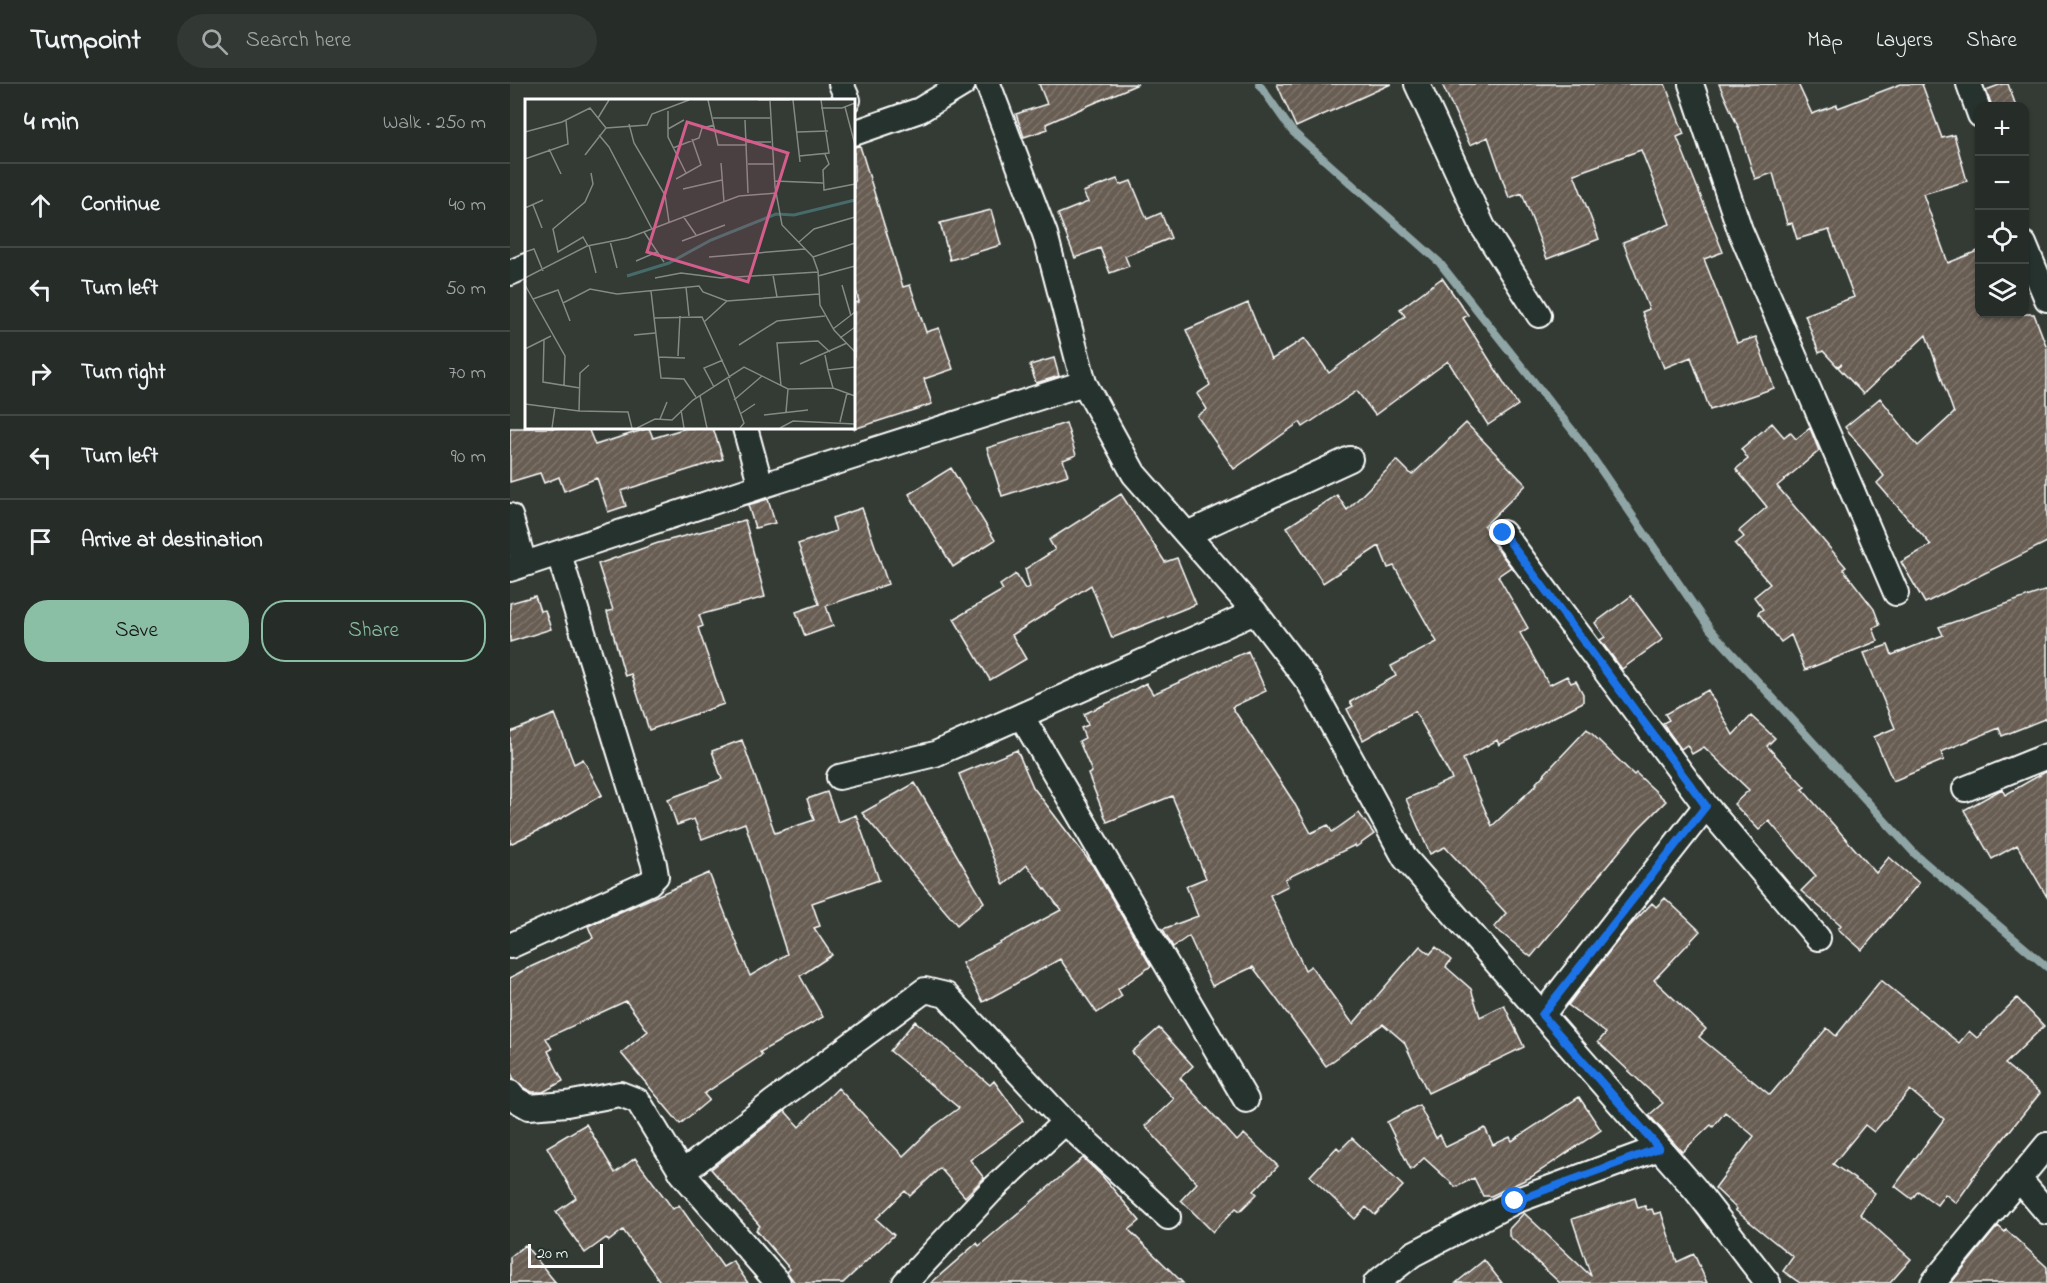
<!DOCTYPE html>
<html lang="en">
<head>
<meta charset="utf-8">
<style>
	body { margin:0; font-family:"Indie Flower",sans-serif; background:#323833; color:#f1f3f6 }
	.controls { position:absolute; right:18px; top:18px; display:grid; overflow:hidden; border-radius:12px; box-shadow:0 2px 4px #0004 }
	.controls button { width:54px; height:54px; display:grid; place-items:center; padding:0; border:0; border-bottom:2px solid #424844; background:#262c27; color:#f1f3f6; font:30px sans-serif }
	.scale { position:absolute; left:18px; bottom:15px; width:75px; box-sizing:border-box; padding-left:6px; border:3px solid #fff; border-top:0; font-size:16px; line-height:21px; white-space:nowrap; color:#fff; -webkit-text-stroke:4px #26332d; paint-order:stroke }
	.stop { position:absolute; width:18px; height:18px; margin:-14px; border:4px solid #1a73e8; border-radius:50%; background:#fff }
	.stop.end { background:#1a73e8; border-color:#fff; box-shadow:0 2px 6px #0008 }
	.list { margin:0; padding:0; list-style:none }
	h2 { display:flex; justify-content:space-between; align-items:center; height:78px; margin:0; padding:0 24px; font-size:26px }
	h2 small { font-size:20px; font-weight:400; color:#a4a7a7 }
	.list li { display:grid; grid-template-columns:39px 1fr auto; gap:18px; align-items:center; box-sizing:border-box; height:84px; padding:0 24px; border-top:2px solid #424844 }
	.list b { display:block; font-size:22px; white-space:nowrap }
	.list em { font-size:20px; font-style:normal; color:#a4a7a7 }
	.actions { display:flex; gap:12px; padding:18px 24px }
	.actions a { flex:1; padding:14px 0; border:2px solid #8abfa5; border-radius:24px; text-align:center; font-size:21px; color:#8abfa5 }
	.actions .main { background:#8abfa5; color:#111 }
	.icon { flex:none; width:33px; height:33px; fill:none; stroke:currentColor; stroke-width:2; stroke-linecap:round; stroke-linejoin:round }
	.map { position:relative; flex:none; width:1537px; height:1199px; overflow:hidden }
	header { display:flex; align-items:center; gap:36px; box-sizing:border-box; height:84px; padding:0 30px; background:#262c27; border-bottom:2px solid #424844 }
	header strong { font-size:28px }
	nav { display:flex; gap:33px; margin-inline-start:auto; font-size:21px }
	.search { width:420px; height:54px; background:#323833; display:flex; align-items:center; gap:15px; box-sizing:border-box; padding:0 21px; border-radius:33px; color:#a4a7a7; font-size:22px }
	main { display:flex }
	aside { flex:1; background:#262c27 }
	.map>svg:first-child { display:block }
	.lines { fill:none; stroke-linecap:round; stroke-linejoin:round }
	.stream { stroke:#90a6a6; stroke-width:8 }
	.building { fill:url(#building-hatch); stroke:#fff; stroke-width:1.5 }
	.minor-casing { stroke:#fff; stroke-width:28 }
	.minor { stroke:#26332d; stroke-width:24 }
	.route { stroke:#1a73e8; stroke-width:8 }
	.inset-river { fill:none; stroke:#466b6a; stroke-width:3 }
	.inset-road { fill:none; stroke:#858985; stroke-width:1.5 }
	.view { fill:#d45d8c; fill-opacity:0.15; stroke:#d45d8c; stroke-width:3 }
	.inset-edge { fill:none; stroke:#fff; stroke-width:3 }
</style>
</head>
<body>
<header>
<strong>Turnpoint</strong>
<div class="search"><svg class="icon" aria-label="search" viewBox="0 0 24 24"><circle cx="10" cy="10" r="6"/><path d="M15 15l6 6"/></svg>Search here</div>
<nav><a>Map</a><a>Layers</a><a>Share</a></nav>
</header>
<main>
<aside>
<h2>4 min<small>Walk · 250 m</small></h2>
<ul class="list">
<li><svg class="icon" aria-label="ahead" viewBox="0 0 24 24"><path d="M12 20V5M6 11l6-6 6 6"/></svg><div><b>Continue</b></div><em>40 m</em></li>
<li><svg class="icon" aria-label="left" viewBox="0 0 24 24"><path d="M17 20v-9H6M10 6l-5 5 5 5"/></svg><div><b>Turn left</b></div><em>50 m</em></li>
<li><svg class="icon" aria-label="right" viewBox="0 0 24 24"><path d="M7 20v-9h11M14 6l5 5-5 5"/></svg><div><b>Turn right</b></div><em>70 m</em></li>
<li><svg class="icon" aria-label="left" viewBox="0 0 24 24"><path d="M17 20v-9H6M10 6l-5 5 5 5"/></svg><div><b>Turn left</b></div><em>90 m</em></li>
<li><svg class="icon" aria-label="arrive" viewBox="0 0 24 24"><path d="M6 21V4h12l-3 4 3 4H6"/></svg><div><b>Arrive at destination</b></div></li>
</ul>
<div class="actions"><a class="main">Save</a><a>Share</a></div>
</aside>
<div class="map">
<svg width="1537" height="1199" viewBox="0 0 1537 1199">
	<defs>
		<pattern id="building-hatch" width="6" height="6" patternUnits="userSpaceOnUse" patternTransform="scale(1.5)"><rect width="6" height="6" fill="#675d52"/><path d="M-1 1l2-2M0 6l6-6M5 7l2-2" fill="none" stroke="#7e756c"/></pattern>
	</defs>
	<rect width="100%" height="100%" fill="#333b34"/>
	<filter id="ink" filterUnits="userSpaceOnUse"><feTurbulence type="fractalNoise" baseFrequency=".0167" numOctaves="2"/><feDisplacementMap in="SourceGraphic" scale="12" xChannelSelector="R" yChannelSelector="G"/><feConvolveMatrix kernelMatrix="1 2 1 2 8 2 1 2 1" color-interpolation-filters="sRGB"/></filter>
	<g filter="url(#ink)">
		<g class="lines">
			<path class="stream" d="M749,0L782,47L929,178L1074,361L1200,545L1405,770L1537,883"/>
		</g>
		<path class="building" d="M529,0H628L536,40L538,45L514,53L506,30L537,20Z
			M767,0H881L786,43Z
			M932,0H1155L1174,50L1167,53L1213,168L1194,175L1227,259L1246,253L1264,304L1200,326L1181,273L1154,284L1132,228L1139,225L1113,158L1160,140L1131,66L1064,90L1089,155L1037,175L1012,109L999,114L978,53L960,61Z
			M1209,0H1288L1302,30L1327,21L1328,24L1391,0H1412L1432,54L1444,51L1457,97L1413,110L1438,179L1470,166V230H1524L1537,264V458L1415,519L1391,478L1421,461L1367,399L1374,392L1335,343L1370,314L1408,362L1444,329L1416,251L1353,310L1328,283L1332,280L1327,282L1313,267L1309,269L1295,231L1344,213L1319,146L1287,155L1282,139L1277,140L1263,89L1245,95L1229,45Z
			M1492,0H1498L1506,22H1482L1476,6Z
			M350,62L393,203L400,201L416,248L429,244L443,285L414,295L422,320L344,345V219L349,218L344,199V63Z
			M607,95L610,101L621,97L637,135L651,129L661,154L615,172L619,182L600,189L590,164L565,174L548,130L578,118L573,108Z
			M481,126L491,161L440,176L430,139Z
			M932,194L958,231L953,234L1008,321L978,341L938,277L865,331L847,307L793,343L790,338L724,385L687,332L697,325L687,310L700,301L676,246L738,219L761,276L795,254L819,289L895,232L890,225Z
			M544,274L549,292L526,299L520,281Z
			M556,339L566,371L553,376L558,391L492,412L477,364Z
			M956,339L1016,401L974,442L982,458L1001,483L988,492L1018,544L1010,549L1039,601L1057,592L1061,599L1066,597L1073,610V618L989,661L987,656L953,675L982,742L1027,700L1026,699L1077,645L1124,691L1126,689L1156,717L1128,745L1021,873L984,843L996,829L935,763L920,770L896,715L942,695L905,627L853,656L837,625L843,622L840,618L886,592L881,582L927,558L884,482L878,484L869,462L813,499L777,443L827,411L837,426L887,376L902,391Z
			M1262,339L1274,353L1280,348L1286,355L1300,344L1309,367L1267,402L1336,483L1333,485L1364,525L1370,541L1363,544L1368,557L1295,586L1281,551L1271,558L1248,529L1253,525L1244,513L1260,500L1225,460L1234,453L1229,447L1257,423L1226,385L1238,375L1231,365Z
			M0,344H78L85,361L139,344L143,354L176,344H203L213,375L111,407L116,422L98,428L87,394L54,407L49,393L34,399L30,389L0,398Z
			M441,384L485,456L443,483L399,410Z
			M611,410L655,478L667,474L686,520L602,554L581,501L502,551L516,575L480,596L444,535L493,506L490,501L506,490L515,505L520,503L515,485L545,466L539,456Z
			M258,415L265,439L245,444L238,421Z
			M352,424L378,500L316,522L323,542L295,552L286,528L309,520L288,460L326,447L322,434Z
			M235,436L255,513L189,531L193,542L188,544L214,620L139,646L121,590L115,592L97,528L103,526L88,480L148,459Z
			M1537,506V634L1492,652L1489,644L1431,668L1434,676L1383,697L1364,653L1385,644L1354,569L1378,561L1382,571L1433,551L1429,543Z
			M25,512L30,527L35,526L41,545L0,558V519Z
			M1121,512L1153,555L1112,585L1090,556L1095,553L1085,539Z
			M738,567L756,607L722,623L783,717L801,749L818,741L822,748L849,729L864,750L846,763L845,761L775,795L778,802L760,811L795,886L801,882L843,940L910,862L920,870L926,863L941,876L936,883L961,905L970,933L994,921L1014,963L918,1009L894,958L873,940L816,982L743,883L702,902L679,852L663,863L653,845L688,832L676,802L696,794L662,712L597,738L578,690L582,688L569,657L575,654L571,644L578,641L574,630L605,616L636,599L643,610Z
			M1198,606L1223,651L1241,632L1265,654L1257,662L1295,703L1292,705L1366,789L1379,773L1409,799L1352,866L1328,845L1331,841L1291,807L1306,792L1259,737L1249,746L1224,720L1239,706L1194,663L1182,670L1177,661L1171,665L1158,647L1153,639L1159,636L1155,630Z
			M45,630L64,680L73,675L92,711L36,743L0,760V648Z
			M232,656L265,749L304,736L297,715L317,708L328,738L346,731L369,796L302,819L310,842L304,844L322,871L290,892L313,933L250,968L252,971L194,1010L199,1016L170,1040L111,969L138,947L116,917L36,954L42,965L38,967L53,997L33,1008H22L14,1004L4,995L0,987V894L14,886L83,854L78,842L199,789L240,892L277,870L235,739L192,755L184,735L167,741L158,715L212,695L202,667Z
			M507,666L523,703L583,782L641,882L608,905L612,912L587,929L550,875L473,918L452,879L551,826L517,781L494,801L449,690Z
			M1537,687V813L1507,761L1482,775L1454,726L1492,705L1495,711Z
			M405,699L474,818L447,841L352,729Z
			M1155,814L1190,847L1144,896L1196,945L1189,953L1260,1011L1317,944L1326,952L1371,896L1449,959L1459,947L1467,954L1507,914L1534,942L1495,980L1530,1009L1462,1094L1463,1095L1446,1119L1435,1110L1427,1121L1408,1107L1402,1115L1385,1102L1434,1035L1400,1006L1364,1048L1355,1041L1323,1080L1365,1109L1350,1130L1401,1175L1380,1199H1290L1273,1187L1283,1173L1225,1126L1227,1125L1205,1104L1244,1052L1215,1028L1203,1043L1201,1041L1172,1068L1139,1031L1153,1019L1088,958L1096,949L1058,921L1116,846L1142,819L1146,823Z
			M405,937L480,1001L484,997L513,1037L460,1076L474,1094L455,1113L430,1084L400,1112L395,1107L366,1135L384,1151L333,1199H285L277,1188L280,1185L246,1146L250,1142L201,1085L275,1027L289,1043L328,1004L393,1072L423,1043L449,1024L380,967Z
			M649,944L683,982L670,994L727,1057L734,1050L768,1082L744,1107L747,1110L730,1127L726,1124L703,1148L671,1116L687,1099L635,1042L664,1015L622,968Z
			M1069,1013L1091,1046L1021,1093L981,1112H973L964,1094L946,1103L914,1074L901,1086L877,1038L909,1021L926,1054L930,1051L936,1063L975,1044L983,1061L1000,1053L1002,1057Z
			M76,1040L105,1089L125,1074L163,1125L169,1121L213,1183L223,1177L238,1199H151L113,1146L99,1157L96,1154L75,1169L46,1128L66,1114L37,1063Z
			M842,1054L893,1102L865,1131L856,1123L845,1135L800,1092L827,1063L830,1066Z
			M573,1074L592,1092L630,1137L619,1146L673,1199H421L467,1159L469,1162Z
			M1125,1114L1128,1124L1135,1122L1137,1126L1142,1125L1144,1130L1151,1128L1167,1178L1184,1170L1197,1199H1050L999,1152V1145L1014,1129L1081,1192L1062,1135Z
			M1488,1142L1495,1148L1496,1146L1537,1183V1199H1441Z
			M15,1161L46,1199H0V1173Z
			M974,1176L992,1199H946Z"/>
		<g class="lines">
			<g class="minor-casing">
				<path id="minor" d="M331,0L338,16
					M478,0L535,150L574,299L624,390L745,528L800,600L895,774L1185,1105L1258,1199
					M907,0L973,143L1029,231
					M1181,0L1230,146L1386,509
					M1459,0L1470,31
					M344,49L410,26L453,0
					M1514,160L1537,215
					M0,189L16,182
					M235,344L251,402
					M0,432L14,479
					M993,449L1196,722L1308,854
					M677,450L840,375
					M0,485L251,402L574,299
					M512,633L736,1016
					M329,693L425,670L745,528
					M1455,705L1537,672
					M0,862L139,799L146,792L144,780L49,470
					M1032,931L1196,722
					M0,1009L5,1015L19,1023L57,1020L110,1010L128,1017L172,1089L268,1199
					M172,1089L262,1019L415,906L436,911L555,1038L658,1133
					M1509,1095L1537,1128
					M395,1199L481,1107L555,1038
					M866,1199L903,1170L1005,1117L1149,1064
					M1423,1199L1537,1061"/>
			</g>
			<use href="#minor" class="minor"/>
		</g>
	</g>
	<g class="lines" filter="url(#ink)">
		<path class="route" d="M993,449L1196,722L1032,931L1149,1064L1005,1117"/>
	</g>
	<g transform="translate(15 15)">
		<rect width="330" height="330" fill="#333b34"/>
		<path class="inset-river" d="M102,177L144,164L186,141L251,115L269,116L330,101"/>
		<path class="inset-road" d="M183,1L193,46H222M233,1H265M268,1L275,63M245,2L250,88L257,126L288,158L293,172L295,206L309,231L330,253M320,8L330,46M296,9H317L330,4M143,12V38L161,74M73,19L84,1M188,19H245M220,21L223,94M104,25L109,44L140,96L144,123M143,30L159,21M0,33L37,23L65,9L81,29M272,33L303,32M74,36L84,48L127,130M222,43H246M148,49L174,39L177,29L189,26M24,50L36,75M300,55L304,65L298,71L299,91L330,85M60,56L81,29L122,26L127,15L164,1M274,57L304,54L296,1M0,60L43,45L41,21M196,64L199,103M223,65H249M151,80L176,66L167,40M250,82L298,84M158,90L197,81M8,106L17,129M0,109L18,101M158,117L171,136M119,133L139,163M85,142L92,169M157,142L200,126M274,143L289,130L330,118M64,146L71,174M63,147L58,138L33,153L28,130L60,103L68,85L66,74M0,153L9,150L18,172M184,158L280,150M288,158L330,144M111,162L132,153M248,176L252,198M293,177L330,167M0,179L62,147L103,139L214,97L252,94M130,179L156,174L196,179L293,173M0,186L40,257L39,286M317,186L326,217M161,188L164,217M126,192L136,279L159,280L171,298M8,200L33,191L45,222M38,204L65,190L92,195L174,187L178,193L202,202M129,219L177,218L205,279M179,223L202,202L294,195M308,230L330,213M109,236L130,234M315,239L330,228M19,241L18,283L55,289M214,246L252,222L300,217M0,250L26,237M300,256L303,271L330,268M153,257L155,217M133,258L160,259M275,265L322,244M303,271L308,289M203,280L219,324L215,329M256,287L252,244L293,242L305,253M189,288L179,269L198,261M175,297L182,329M209,301L237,277M0,305L54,312L103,313L107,329M156,311L159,329M54,312L55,274L64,266M261,313L263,290M215,315L230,305M239,316L283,311M135,320L142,303M315,323L322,294M27,329L30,308M112,329L130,320L147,321L168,301L219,268L263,290L308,289L330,297M255,329L268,322L330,325"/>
		<path class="view" d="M162,23L263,54L223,183L122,153Z"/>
		<rect width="330" height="330" class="inset-edge"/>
	</g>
</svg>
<div class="controls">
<button>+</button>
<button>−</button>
<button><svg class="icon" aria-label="locate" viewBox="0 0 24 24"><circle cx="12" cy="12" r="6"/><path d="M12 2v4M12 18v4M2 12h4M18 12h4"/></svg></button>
<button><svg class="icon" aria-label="layers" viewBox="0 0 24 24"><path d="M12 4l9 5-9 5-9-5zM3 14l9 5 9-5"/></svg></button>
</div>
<div class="scale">20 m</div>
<div class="stop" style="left:1005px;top:1117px"></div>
<div class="stop end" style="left:993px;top:449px"></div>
</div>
</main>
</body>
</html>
